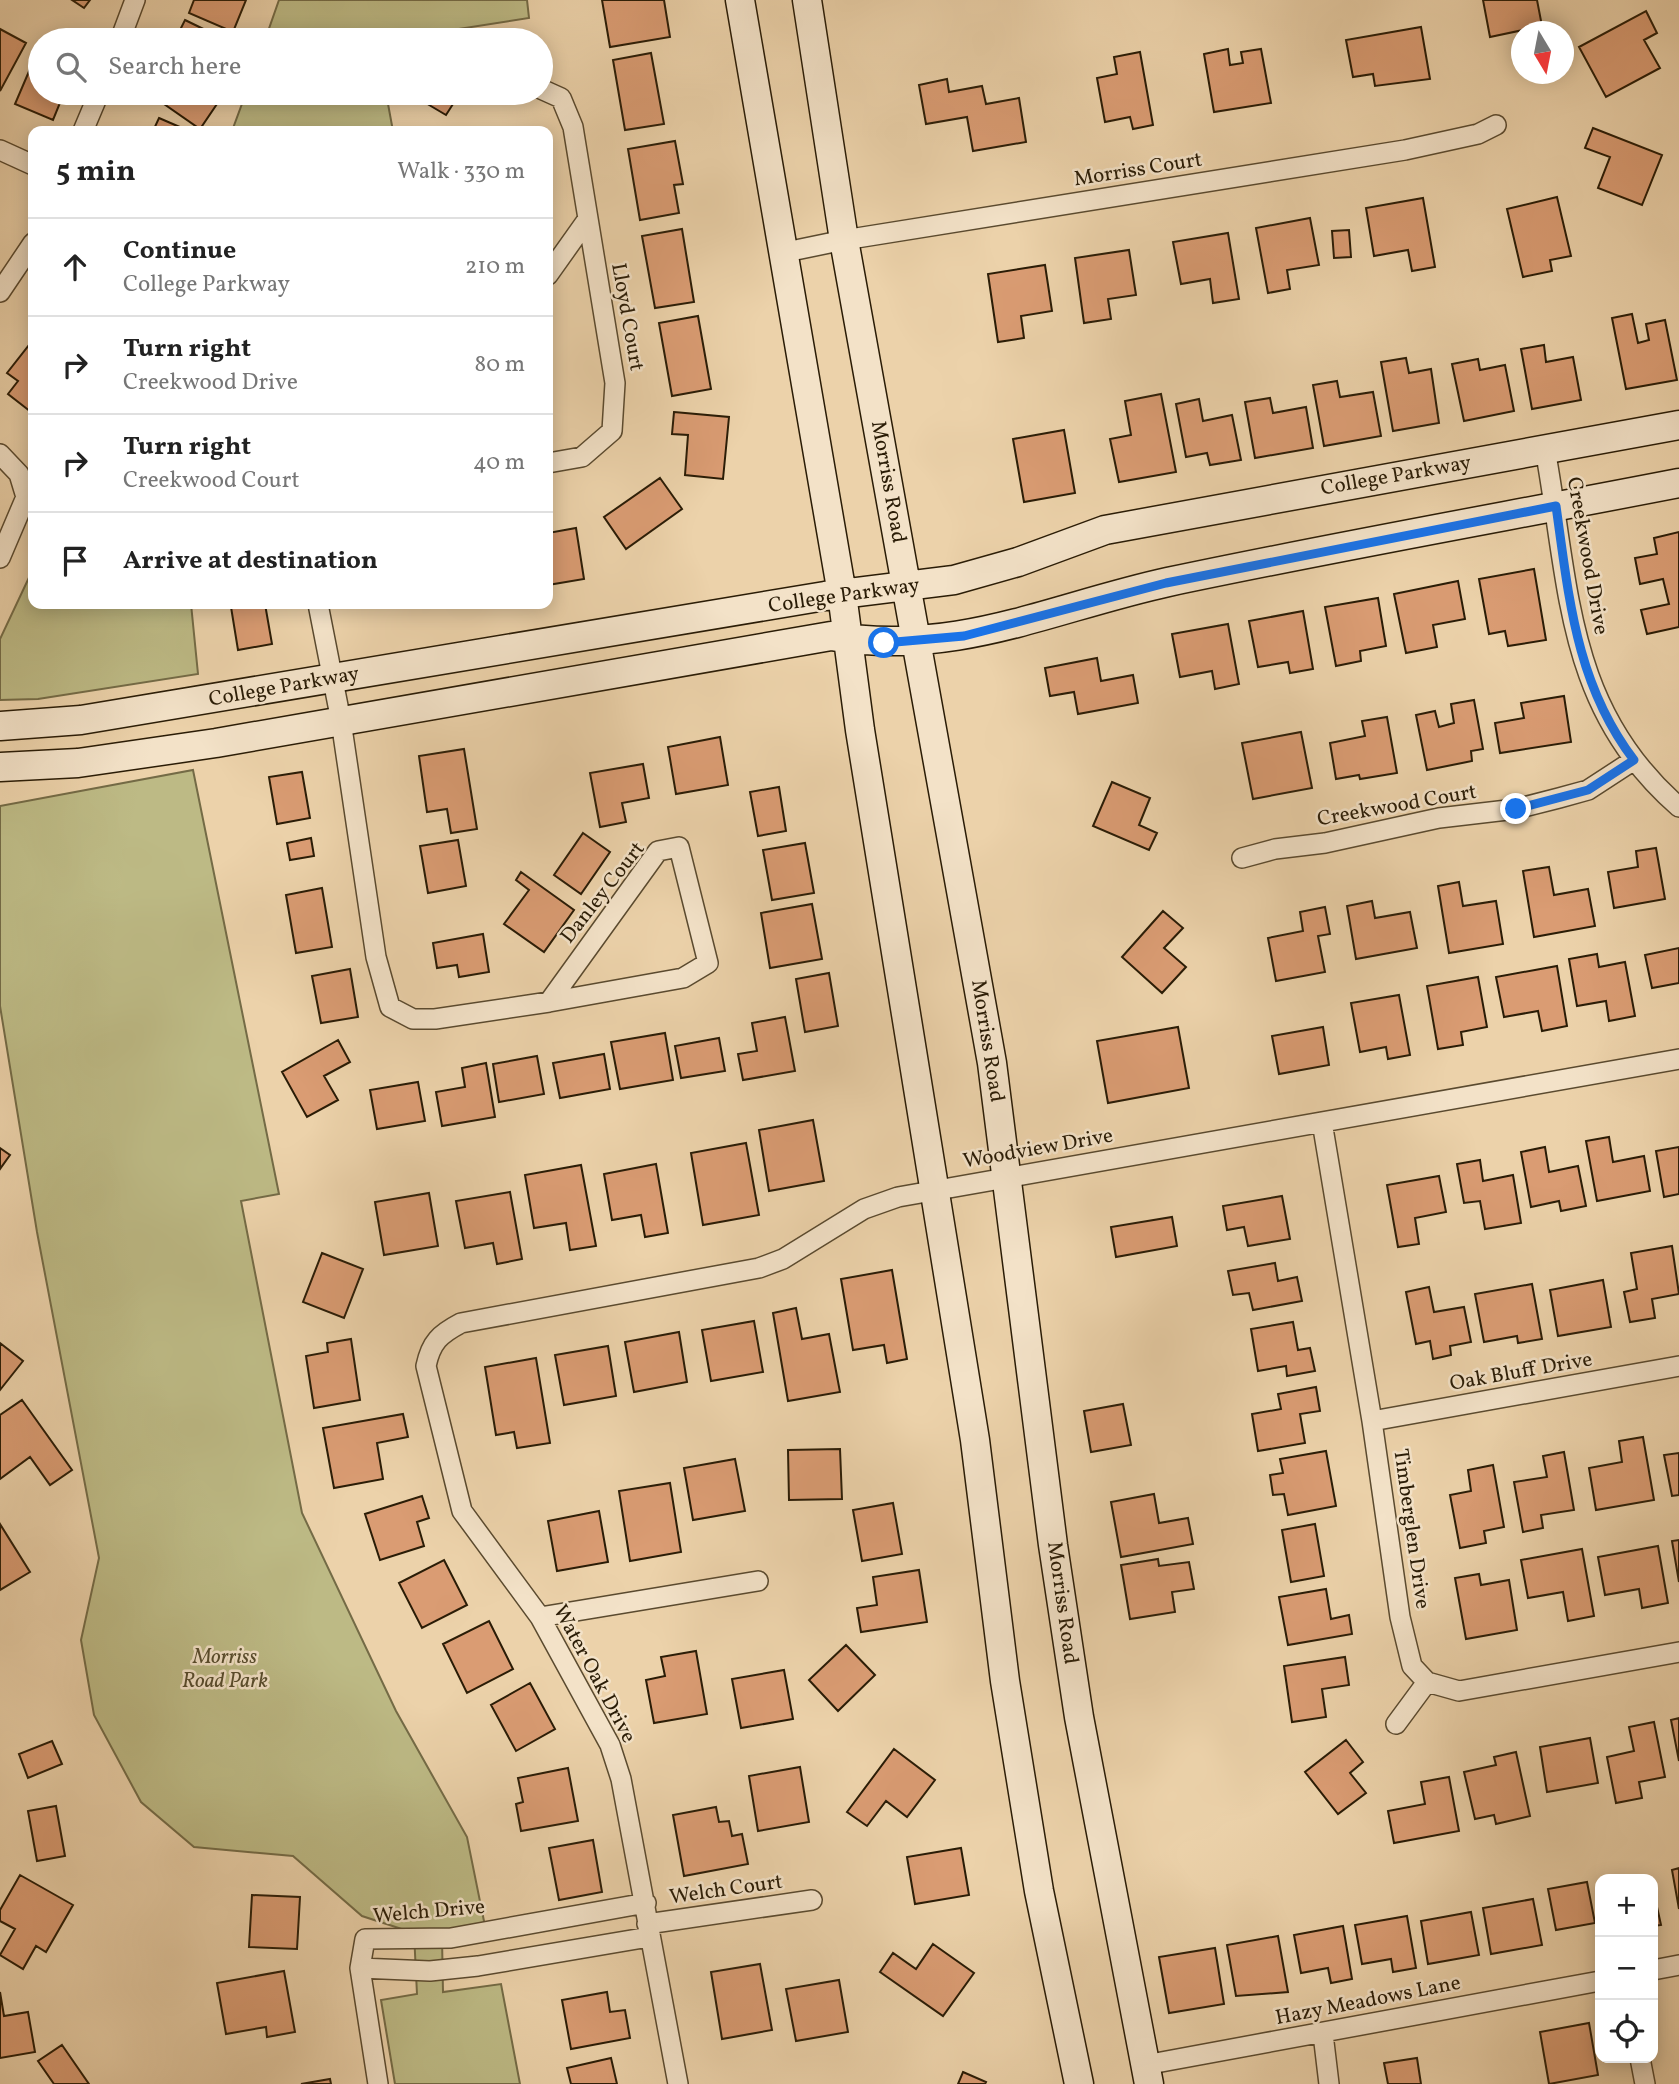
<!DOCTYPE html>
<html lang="en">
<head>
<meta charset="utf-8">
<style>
	body { margin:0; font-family:Vollkorn,serif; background:#f6f6f6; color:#222 }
	.controls { position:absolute; right:21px; bottom:21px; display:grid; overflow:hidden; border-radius:14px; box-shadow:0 4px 18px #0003 }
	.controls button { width:63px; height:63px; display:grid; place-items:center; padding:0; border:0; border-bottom:2px solid #e0e0e0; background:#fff; color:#222; font:35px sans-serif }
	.compass { position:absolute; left:1511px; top:21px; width:63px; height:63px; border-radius:50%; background:#fff; box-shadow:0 4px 18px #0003; rotate:170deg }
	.stop { position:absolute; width:21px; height:21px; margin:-16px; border:5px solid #1a73e8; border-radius:50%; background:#fff }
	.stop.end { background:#1a73e8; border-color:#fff; box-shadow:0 2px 7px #0008 }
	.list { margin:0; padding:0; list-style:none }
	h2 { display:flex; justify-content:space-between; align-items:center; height:91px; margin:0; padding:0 28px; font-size:30px }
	h2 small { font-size:23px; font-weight:400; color:#767676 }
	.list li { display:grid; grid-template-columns:46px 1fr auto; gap:21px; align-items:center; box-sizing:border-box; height:98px; padding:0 28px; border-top:2px solid #e0e0e0 }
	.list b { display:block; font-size:26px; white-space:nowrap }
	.list p { margin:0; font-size:23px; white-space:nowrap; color:#767676 }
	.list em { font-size:23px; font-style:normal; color:#767676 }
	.icon { flex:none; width:38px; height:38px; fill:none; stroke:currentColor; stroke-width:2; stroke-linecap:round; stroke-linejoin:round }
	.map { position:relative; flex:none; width:1679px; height:2084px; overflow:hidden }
	.search { position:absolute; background:#fff; box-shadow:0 4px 18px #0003; left:28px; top:28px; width:525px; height:77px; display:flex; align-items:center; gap:18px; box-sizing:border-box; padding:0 24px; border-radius:38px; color:#767676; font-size:26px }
	.panel { position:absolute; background:#fff; box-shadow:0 4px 18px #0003; left:28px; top:126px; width:525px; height:483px; border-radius:14px }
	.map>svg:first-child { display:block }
	.green { fill:#bdba85; stroke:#746b46; stroke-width:2 }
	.building { fill:#da9c73; stroke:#2a1c06; stroke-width:2 }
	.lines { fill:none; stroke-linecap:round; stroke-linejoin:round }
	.street-casing { stroke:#5a4a2f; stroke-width:22 }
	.secondary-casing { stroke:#2a1c06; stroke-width:31 }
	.street { stroke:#f3e2c8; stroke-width:19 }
	.secondary { stroke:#f3e2c8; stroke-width:28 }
	.route { stroke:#1a73e8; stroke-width:9 }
	.labels { text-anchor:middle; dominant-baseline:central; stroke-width:5; stroke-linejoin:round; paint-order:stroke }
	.street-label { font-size:21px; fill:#2a1c06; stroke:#f3e2c8 }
	.park-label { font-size:21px; font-style:italic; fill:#564b2c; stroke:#f3e2c8 }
</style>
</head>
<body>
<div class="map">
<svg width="1679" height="2084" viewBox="0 0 1679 2084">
	<rect width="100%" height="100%" fill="#ecd2aa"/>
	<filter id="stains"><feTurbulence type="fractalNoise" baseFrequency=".00286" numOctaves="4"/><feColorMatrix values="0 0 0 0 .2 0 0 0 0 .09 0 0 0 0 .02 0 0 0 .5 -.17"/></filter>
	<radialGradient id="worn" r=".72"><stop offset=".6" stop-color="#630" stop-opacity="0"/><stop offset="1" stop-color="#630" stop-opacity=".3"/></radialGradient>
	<path class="green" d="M279,0H527L529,18L388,40H265Z
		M246,93H386L393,131H232Z
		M33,569V604H191L198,674L38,699L0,700V639Z
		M193,770L279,1194L241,1201L302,1513L396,1711L467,1837L486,1931L442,1938L443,1992L501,1984L520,2084H395L381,2000L417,1994L414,1933L362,1916L293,1856L194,1847L141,1802L94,1715L81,1640L99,1558L37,1232L0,1006V806Z"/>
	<path class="building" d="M72,0H90L84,8Z
		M194,0H246L233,32L189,13Z
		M602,0H664L670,37L610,47Z
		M1483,0H1537L1542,26L1490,37Z
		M1646,11L1657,33L1644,40L1660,68L1606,97L1579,47Z
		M185,20L226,40H175Z
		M1421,27L1430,79L1375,86L1373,74L1353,77L1346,40Z
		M0,29L26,43L0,91Z
		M39,48L40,93H64L53,120L15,104Z
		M1228,49L1230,65L1243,63L1241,52L1261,49L1271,103L1214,112L1204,54Z
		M1140,52L1153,125L1133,129L1130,117L1105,122L1097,78L1117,74L1114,57Z
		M651,53L664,124L625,130L613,60Z
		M947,79L949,92L982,86L986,104L1019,98L1026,142L973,151L967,117L926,124L919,85Z
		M157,93H214L221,98L200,129L154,97Z
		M409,93H460L446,115Z
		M159,118L189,131H153Z
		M1593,128L1662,155L1642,205L1598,188L1610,157L1585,148Z
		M675,141L683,184L674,185L679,213L640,220L628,149Z
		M1557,197L1571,256L1550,260L1552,271L1523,277L1507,209Z
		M1423,198L1435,267L1412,271L1408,250L1374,256L1366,208Z
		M1310,218L1319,265L1287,270L1290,289L1268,293L1256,228Z
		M682,229L694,302L655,308L642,236Z
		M1349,230L1351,257L1334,258L1332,231Z
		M1228,233L1239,299L1213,303L1210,279L1181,284L1173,242Z
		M1129,250L1136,295L1108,299L1111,319L1084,323L1075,258Z
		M1045,265L1052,311L1021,316L1024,338L998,342L988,274Z
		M1632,314L1638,343L1649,340L1646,324L1665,320L1677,380L1626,389L1612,318Z
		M698,316L711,389L672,396L659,323Z
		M33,340V410L31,412L8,394L18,381L7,373Z
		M1544,345L1546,362L1573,357L1581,400L1532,409L1521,349Z
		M1406,358L1409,373L1431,369L1439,423L1393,431L1381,362Z
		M1478,359L1480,370L1505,365L1514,411L1464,421L1452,364Z
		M1337,381L1340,397L1373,392L1381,436L1324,446L1313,385Z
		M1161,394L1176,472L1119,482L1110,439L1131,435L1125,401Z
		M1270,398L1273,413L1306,407L1313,448L1255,458L1245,402Z
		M1199,399L1203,421L1232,415L1241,460L1210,465L1207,453L1186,457L1176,404Z
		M674,412L729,417L723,479L685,475L688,435L672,434Z
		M1064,430L1075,493L1024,502L1013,439Z
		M660,478L682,509L626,549L604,517Z
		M576,528L584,579L548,585V533Z
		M1679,532V627L1647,634L1641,610L1669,604L1663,579L1640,584L1635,558L1657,554L1654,538Z
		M1534,569L1546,640L1508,646L1505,631L1489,634L1479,579Z
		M1458,581L1465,619L1433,625L1437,647L1406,653L1394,594Z
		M1378,598L1386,646L1360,651L1361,661L1336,666L1325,607Z
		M244,604H265L272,644L238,650L231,607Z
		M1303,611L1313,669L1290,673L1288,662L1258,667L1249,621Z
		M1228,624L1239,684L1215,689L1212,671L1180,677L1172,634Z
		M1097,658L1101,681L1133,675L1138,703L1078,714L1074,692L1050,696L1045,668Z
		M1564,696L1571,742L1500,753L1495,723L1524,718L1521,703Z
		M1474,700L1483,749L1471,751L1472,761L1427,770L1416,715L1435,711L1439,727L1454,723L1451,704Z
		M1387,717L1397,773L1360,779L1359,775L1336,779L1330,743L1365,736L1362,721Z
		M1301,732L1312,788L1253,799L1242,743Z
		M720,737L728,785L676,794L668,747Z
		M464,749L477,829L451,833L447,809L427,812L419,756Z
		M643,764L649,798L622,803L626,822L600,827L590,773Z
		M302,772L310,818L277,824L269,777Z
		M1112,782L1150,798L1139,825L1157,833L1149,850L1093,826Z
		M779,787L786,831L758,836L750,792Z
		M583,833L610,852L581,894L554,875Z
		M311,838L314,856L290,860L287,843Z
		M458,840L466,886L428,893L420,846Z
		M805,843L814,893L772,900L763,850Z
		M1656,848L1665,899L1614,908L1608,872L1638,867L1636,851Z
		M1549,867L1554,895L1588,889L1595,926L1534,937L1523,871Z
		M521,872L574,910L544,952L504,924L529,890L516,880Z
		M1459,882L1463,906L1496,901L1503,944L1449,953L1438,886Z
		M322,888L332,947L296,953L286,895Z
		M1372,901L1375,918L1410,912L1417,948L1356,959L1347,906Z
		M812,904L822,959L770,968L761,913Z
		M1325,907L1330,934L1318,936L1325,972L1276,981L1268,938L1303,931L1300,912Z
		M1163,911L1183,928L1164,948L1186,967L1162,993L1122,957Z
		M483,934L489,972L459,977L457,965L437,968L433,943Z
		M1679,948V983L1652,988L1645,955Z
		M1597,954L1599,967L1625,962L1635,1016L1609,1021L1606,1001L1577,1006L1569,959Z
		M1557,966L1567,1026L1542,1031L1538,1011L1504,1017L1496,977Z
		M350,969L358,1017L321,1023L312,976Z
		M829,973L838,1026L805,1032L796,979Z
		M1478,977L1487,1027L1461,1032L1463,1045L1438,1049L1427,986Z
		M1399,995L1410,1055L1388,1059L1386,1047L1360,1052L1351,1003Z
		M785,1017L795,1071L743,1080L738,1054L757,1051L752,1023Z
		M1178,1027L1189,1088L1108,1103L1097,1041Z
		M1323,1027L1329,1065L1279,1074L1272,1036Z
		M665,1033L673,1080L620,1089L611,1042Z
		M719,1038L725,1071L681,1078L675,1046Z
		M338,1040L350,1062L324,1076L338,1100L307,1117L282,1072Z
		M604,1054L610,1089L560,1098L553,1063Z
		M537,1056L544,1094L499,1102L493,1064Z
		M486,1063L495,1117L442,1126L436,1092L465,1087L462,1068Z
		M418,1082L425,1121L377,1129L370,1090Z
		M813,1120L824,1181L769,1191L759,1130Z
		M1609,1137L1613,1162L1644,1156L1650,1191L1597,1201L1586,1141Z
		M746,1143L759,1215L703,1225L691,1153Z
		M1545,1147L1549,1172L1578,1166L1586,1206L1561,1211L1559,1201L1531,1207L1521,1152Z
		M1679,1147V1194L1664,1197L1656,1151Z
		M0,1148L10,1155L0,1169Z
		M1480,1160L1483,1181L1513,1175L1521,1223L1485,1229L1480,1201L1464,1203L1457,1164Z
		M656,1164L668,1233L645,1237L641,1215L612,1220L604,1174Z
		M581,1165L596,1246L570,1250L566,1223L534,1228L525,1175Z
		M1439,1176L1446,1212L1415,1218L1419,1244L1398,1247L1387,1185Z
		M510,1192L522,1259L497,1264L493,1243L465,1248L456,1201Z
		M429,1193L438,1246L384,1255L375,1202Z
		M1282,1196L1290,1239L1248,1246L1244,1227L1227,1230L1223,1206Z
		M1172,1217L1177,1246L1116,1257L1111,1227Z
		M1672,1246L1679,1294L1652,1299L1655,1318L1630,1322L1624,1292L1637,1289L1631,1253Z
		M322,1253L363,1269L344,1318L303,1302Z
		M1275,1263L1278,1281L1297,1277L1302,1301L1253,1310L1249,1293L1233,1295L1228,1271Z
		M892,1270L907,1359L887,1363L884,1345L853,1350L841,1279Z
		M1603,1280L1611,1327L1558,1336L1550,1290Z
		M1532,1284L1542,1339L1518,1343L1517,1336L1484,1342L1475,1294Z
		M1429,1287L1434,1312L1464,1307L1471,1342L1450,1346L1451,1355L1433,1359L1430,1341L1416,1344L1406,1292Z
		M796,1308L802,1339L829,1334L840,1392L788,1401L773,1313Z
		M754,1321L763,1372L711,1381L702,1330Z
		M1293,1322L1298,1350L1310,1348L1315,1371L1287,1376L1286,1366L1258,1371L1251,1329Z
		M679,1332L687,1382L634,1392L625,1342Z
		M351,1339L360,1400L314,1408L306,1356L328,1352L327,1343Z
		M0,1343L23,1361L0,1390Z
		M608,1346L616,1396L564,1405L555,1355Z
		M536,1358L550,1443L517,1448L514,1432L496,1435L485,1367Z
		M1316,1387L1320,1411L1300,1414L1305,1443L1258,1451L1252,1414L1281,1409L1278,1394Z
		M22,1400L72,1470L50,1485L30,1457L0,1479V1415Z
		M1123,1404L1131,1445L1091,1452L1084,1411Z
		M403,1414L408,1437L377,1443L383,1479L334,1488L323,1428Z
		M1643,1437L1654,1500L1596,1510L1589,1468L1622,1462L1619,1441Z
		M840,1449L842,1499L789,1500L788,1450Z
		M1326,1451L1336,1506L1288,1515L1284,1494L1273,1495L1270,1475L1283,1473L1280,1459Z
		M1564,1452L1574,1510L1541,1515L1543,1528L1523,1532L1514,1482L1547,1477L1543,1456Z
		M1679,1453V1495L1672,1496L1664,1455Z
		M735,1459L745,1511L693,1520L684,1468Z
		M1493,1465L1504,1527L1484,1531L1486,1543L1460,1548L1450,1495L1471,1491L1468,1470Z
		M670,1483L681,1552L630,1561L619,1491Z
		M1154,1494L1159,1523L1188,1518L1193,1544L1121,1557L1111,1502Z
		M422,1496L429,1518L417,1522L424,1546L380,1560L365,1514Z
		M893,1503L902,1554L862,1561L853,1510Z
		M599,1511L608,1562L557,1571L548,1521Z
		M0,1524L30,1572L0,1590Z
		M1315,1524L1324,1576L1291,1582L1282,1530Z
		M1679,1540V1582L1672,1541Z
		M1658,1546L1668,1603L1642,1608L1639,1589L1605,1595L1598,1557Z
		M1582,1549L1594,1616L1568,1621L1563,1592L1528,1598L1521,1560Z
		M1158,1559L1159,1566L1189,1562L1194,1589L1172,1592L1175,1612L1130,1619L1121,1565Z
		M444,1560L467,1605L422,1628L399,1583Z
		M919,1570L927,1622L861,1632L857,1608L877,1605L873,1577Z
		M1479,1574L1481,1585L1509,1580L1517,1630L1466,1639L1455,1578Z
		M1326,1589L1331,1619L1349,1615L1352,1634L1288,1645L1279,1597Z
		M489,1621L513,1669L467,1693L443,1644Z
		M846,1645L875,1675L838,1711L809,1680Z
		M696,1651L707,1714L654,1723L646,1680L665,1676L661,1657Z
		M1345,1657L1349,1685L1322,1689L1326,1717L1292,1722L1284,1666Z
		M784,1670L793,1719L741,1728L732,1679Z
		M530,1683L555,1729L516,1751L491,1705Z
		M1679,1718V1761L1671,1720Z
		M1654,1722L1665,1777L1639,1782L1642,1798L1616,1803L1607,1757L1634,1751L1629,1727Z
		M1590,1738L1598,1783L1547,1792L1540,1747Z
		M1346,1740L1363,1762L1350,1773L1366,1793L1338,1814L1305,1772Z
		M52,1741L62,1764L28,1778L19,1754Z
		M894,1749L935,1780L907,1817L886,1801L867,1826L847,1812Z
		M1516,1752L1530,1816L1496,1824L1494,1815L1475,1819L1464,1772L1496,1765L1494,1757Z
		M800,1767L809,1822L758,1831L749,1776Z
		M568,1768L578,1821L521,1831L516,1804L523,1802L518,1778Z
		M1449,1777L1459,1831L1394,1843L1388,1811L1425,1804L1421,1782Z
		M56,1806L65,1856L37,1861L28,1811Z
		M716,1807L719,1822L729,1821L732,1836L742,1834L748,1864L684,1876L673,1815Z
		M593,1840L602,1892L559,1900L549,1848Z
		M961,1848L969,1895L915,1904L907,1857Z
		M1679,1868V1909L1672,1870Z
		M20,1875L73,1905L46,1952L36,1946L23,1969L0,1955L15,1929L0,1921V1910Z
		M1587,1882L1595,1923L1556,1930L1548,1889Z
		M1653,1889L1661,1925L1653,1926Z
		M252,1895L300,1897L297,1949L249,1947Z
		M1533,1899L1542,1945L1491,1954L1483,1908Z
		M1471,1912L1479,1955L1428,1964L1421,1921Z
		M1407,1916L1416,1968L1393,1972L1391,1959L1362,1964L1355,1925Z
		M1343,1926L1352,1979L1331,1983L1328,1968L1301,1973L1294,1935Z
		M1278,1936L1288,1992L1236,1996L1227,1945Z
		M933,1944L974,1973L943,2016L880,1972L893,1953L916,1969Z
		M1215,1948L1224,2004L1169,2013L1159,1957Z
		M760,1964L772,2030L722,2039L711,1972Z
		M284,1971L295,2032L267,2037L266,2027L226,2034L217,1983Z
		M839,1980L848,2032L796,2041L786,1989Z
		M0,1992L4,2016L28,2012L35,2052L0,2058Z
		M607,1992L610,2012L625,2010L630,2038L571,2049L562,2000Z
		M1589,2023L1598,2075L1549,2084L1540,2032Z
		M62,2045L89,2084H54L38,2061Z
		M611,2058L617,2084H571L567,2068Z
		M1417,2058L1421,2084H1388L1384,2063Z
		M963,2072L986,2082L985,2084H958Z
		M330,2079L331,2084H301Z"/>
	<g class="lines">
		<g class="street-casing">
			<path id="street" d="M120,40L135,0
				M541,89L561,98L573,127L615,383L612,431L582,457L548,463
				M83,131L99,93
				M0,150L33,165
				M786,252L844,240L1405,150L1478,134L1496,125
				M548,275L587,220
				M0,292L33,243
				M1545,449C1570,586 1565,708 1679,807
				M0,454L19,474L26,497L0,558
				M318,604L341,721L376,957L390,1007L413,1019H435L549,1002
				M679,847L708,963L683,978L549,1002L658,851Z
				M1242,858L1275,849L1325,843L1439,818L1516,809L1559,798L1588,790L1634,760
				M1322,1122L1372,1421L1400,1617L1412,1666L1427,1682L1459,1691L1679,1652
				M1372,1421L1679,1366
				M540,1617L758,1581
				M1396,1724L1427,1682
				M647,1924L812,1900
				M360,1968L430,1971L478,1966L649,1937
				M1653,1970L1679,1965
				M1323,2034L1329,2084
				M1640,2058L1645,2084
				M1145,2065L1600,1981
				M378,2084L360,1968L365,1939L451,1938L646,1903
				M678,2084L621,1779L610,1745L540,1617L462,1511L426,1366C431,1342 440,1334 461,1323L759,1268L783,1259L864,1209L898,1197L1679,1059"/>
		</g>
		<g class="secondary-casing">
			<path id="secondary" d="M740,0L842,594L860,730L975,1440L1005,1681L1039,1891L1079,2084
				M807,0L844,240L992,1063L1053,1545L1079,1717L1149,2084
				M0,726L81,720L825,596L954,580L1018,562L1105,530L1679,425
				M0,767L78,763L216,743L831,636C956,657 1050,608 1168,582C1338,546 1509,516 1679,483"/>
		</g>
		<use href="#street" class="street"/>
		<use href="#secondary" class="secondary"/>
	</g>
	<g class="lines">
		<path class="route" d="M884,643L964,636L1166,583L1556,506C1569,598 1576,684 1634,760L1588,790L1516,809"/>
	</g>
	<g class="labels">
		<g class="street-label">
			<text transform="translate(1138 170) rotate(-9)">Morriss Court</text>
			<text transform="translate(627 317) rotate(80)">Lloyd Court</text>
			<text transform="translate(1396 476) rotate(-10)">College Parkway</text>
			<text transform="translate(888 482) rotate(80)">Morriss Road</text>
			<text transform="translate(1587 556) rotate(80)">Creekwood Drive</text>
			<text transform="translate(844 596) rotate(-8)">College Parkway</text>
			<text transform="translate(284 687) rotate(-10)">College Parkway</text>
			<text transform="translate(1397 806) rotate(-10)">Creekwood Court</text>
			<text transform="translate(603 893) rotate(-52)">Danley Court</text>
			<text transform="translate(987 1041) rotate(81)">Morriss Road</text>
			<text transform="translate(1038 1149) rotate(-10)">Woodview Drive</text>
			<text transform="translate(1521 1372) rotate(-10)">Oak Bluff Drive</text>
			<text transform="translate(1411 1529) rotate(82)">Timberglen Drive</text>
			<text transform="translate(1062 1603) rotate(82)">Morriss Road</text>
			<text transform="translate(594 1674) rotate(62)">Water Oak Drive</text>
			<text transform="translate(726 1890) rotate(-8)">Welch Court</text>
			<text transform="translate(429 1912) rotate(-5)">Welch Drive</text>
			<text transform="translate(1368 2001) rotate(-11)">Hazy Meadows Lane</text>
		</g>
		<g class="park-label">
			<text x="225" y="1657">Morriss<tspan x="225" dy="24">Road Park</tspan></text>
		</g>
	</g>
	<rect width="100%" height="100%" filter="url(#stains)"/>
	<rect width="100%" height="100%" fill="url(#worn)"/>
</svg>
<div class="controls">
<button>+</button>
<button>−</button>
<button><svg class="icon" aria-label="locate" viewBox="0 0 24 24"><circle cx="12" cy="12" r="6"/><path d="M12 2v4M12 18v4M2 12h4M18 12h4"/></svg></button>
</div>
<svg class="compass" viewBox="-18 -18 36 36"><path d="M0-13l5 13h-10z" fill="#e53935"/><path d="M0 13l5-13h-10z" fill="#767676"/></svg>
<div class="stop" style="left:884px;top:643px"></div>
<div class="stop end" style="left:1516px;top:809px"></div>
<div class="search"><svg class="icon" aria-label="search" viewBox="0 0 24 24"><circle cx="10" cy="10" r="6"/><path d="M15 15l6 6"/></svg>Search here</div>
<section class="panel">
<h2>5 min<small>Walk · 330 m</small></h2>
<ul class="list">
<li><svg class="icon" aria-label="ahead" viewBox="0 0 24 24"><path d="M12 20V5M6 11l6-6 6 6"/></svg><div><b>Continue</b><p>College Parkway</p></div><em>210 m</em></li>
<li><svg class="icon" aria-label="right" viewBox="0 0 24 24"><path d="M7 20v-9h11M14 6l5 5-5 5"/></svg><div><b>Turn right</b><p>Creekwood Drive</p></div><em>80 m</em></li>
<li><svg class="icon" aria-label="right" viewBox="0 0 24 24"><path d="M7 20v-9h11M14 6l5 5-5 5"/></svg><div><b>Turn right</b><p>Creekwood Court</p></div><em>40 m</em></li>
<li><svg class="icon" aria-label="arrive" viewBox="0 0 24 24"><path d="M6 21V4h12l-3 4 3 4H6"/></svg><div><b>Arrive at destination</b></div></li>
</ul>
</section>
</div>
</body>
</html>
